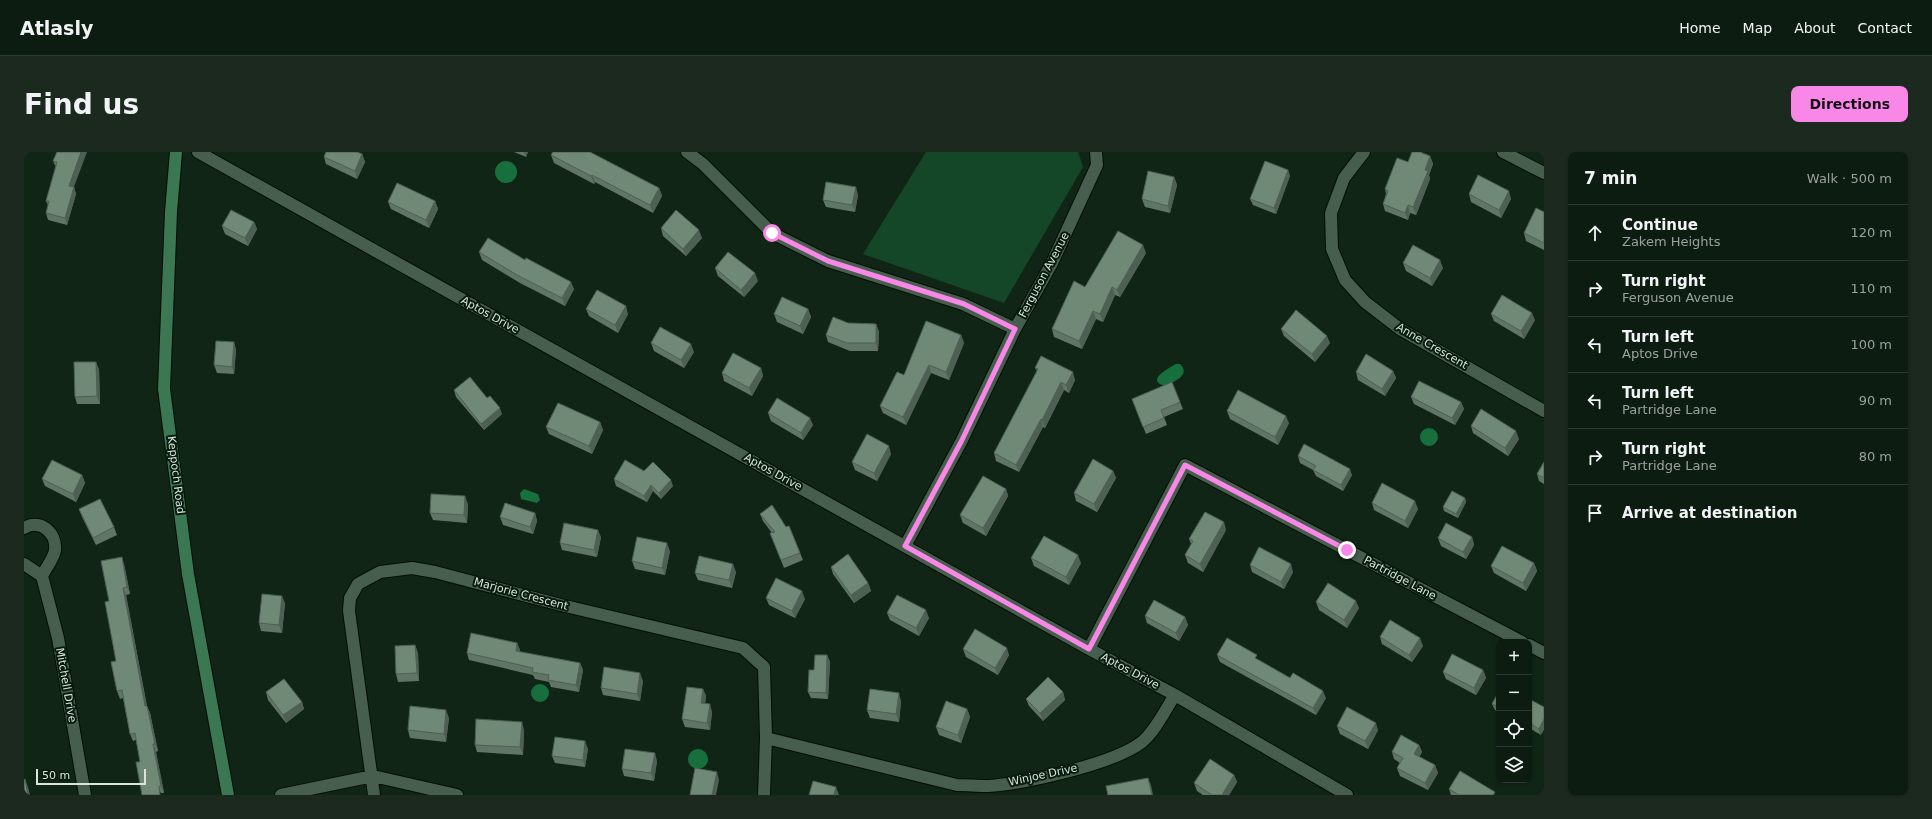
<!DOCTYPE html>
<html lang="en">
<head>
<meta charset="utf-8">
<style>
	body { margin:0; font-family:"DejaVu Sans",sans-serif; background:#1b291f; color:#f1f3f6 }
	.controls { position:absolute; right:12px; bottom:12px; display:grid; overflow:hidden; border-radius:8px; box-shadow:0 1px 3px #0004 }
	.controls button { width:36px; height:36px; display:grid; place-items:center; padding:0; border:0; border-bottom:1px solid #2d3a31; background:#0d1c11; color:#f1f3f6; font:20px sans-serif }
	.scale { position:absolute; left:12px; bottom:10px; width:110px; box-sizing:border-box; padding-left:4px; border:2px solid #d9e5dc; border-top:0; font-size:11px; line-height:14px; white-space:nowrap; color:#d9e5dc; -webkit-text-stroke:3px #071c0e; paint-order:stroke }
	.stop { position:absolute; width:12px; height:12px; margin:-9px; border:3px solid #f987e8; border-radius:50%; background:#fff }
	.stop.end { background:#f987e8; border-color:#fff; box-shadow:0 1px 4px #0008 }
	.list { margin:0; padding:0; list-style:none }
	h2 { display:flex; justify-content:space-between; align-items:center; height:52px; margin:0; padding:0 16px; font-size:17px }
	h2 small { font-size:13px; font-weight:400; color:#9aa19f }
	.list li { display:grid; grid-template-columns:26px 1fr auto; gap:12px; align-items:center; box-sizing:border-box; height:56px; padding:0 16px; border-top:1px solid #2d3a31 }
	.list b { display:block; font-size:15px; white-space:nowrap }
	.list p { margin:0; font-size:13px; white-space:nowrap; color:#9aa19f }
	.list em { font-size:13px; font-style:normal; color:#9aa19f }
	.icon { flex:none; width:22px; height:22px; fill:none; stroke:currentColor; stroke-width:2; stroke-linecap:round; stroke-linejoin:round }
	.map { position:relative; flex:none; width:1520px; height:643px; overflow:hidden; border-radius:8px }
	header { display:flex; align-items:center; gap:24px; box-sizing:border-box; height:56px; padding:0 20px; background:#0d1c11; border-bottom:1px solid #2d3a31 }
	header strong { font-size:19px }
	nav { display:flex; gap:22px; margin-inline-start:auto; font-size:14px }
	.intro { display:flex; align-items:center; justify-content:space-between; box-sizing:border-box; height:96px; padding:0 24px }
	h1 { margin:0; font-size:28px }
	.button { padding:10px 18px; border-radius:8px; background:#f987e8; color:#111; font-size:14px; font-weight:700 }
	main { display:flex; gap:24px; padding:0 24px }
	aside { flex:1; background:#0d1c11; border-radius:8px; box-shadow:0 1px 3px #0004 }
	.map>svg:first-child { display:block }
	.green { fill:#134728 }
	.water { fill:#176f3d }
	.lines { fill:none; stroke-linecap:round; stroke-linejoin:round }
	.street-casing { stroke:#000e03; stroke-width:14 }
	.secondary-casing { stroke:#000e03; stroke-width:14 }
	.street { stroke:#475d4d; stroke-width:12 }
	.secondary { stroke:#3c7754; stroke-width:12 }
	.wall { fill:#607565 }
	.shaded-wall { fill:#4e5f53 }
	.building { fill:#708876; stroke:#4e5f53 }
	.route { stroke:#f987e8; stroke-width:5 }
	.labels { text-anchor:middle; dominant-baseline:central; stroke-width:4; stroke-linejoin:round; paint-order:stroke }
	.street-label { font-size:11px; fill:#d9e5dc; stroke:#071c0e }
</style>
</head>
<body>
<header>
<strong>Atlasly</strong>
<nav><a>Home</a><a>Map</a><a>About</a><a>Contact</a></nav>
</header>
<div class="intro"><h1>Find us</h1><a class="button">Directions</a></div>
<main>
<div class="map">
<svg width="1520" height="643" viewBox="0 0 1520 643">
	<rect width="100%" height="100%" fill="#112517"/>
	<path class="green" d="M902,0H1054L1059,15L980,151L839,102Z"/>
	<path class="water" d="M471 20a11 11 0 1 1 22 0a11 11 0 1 1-22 0Z
		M1152,212H1156C1167,223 1151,229 1142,234C1120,229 1145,216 1152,212Z
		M1396 285a9 9 0 1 1 18 0a9 9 0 1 1-18 0Z
		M500,337L514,342L516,348L513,351L497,347L496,341Z
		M507 541a9 9 0 1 1 18 0a9 9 0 1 1-18 0Z
		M664 607a10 10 0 1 1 20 0a10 10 0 1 1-20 0Z"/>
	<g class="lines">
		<g class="street-casing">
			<path id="street" d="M174,0L1065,497L1151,543L1323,643
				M663,0L679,12L748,81L804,109L939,152L991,177
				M1340,0L1320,26L1307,61L1308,97L1321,128L1341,150L1376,177L1520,259
				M1479,0L1520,21
				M0,376C16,366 33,381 31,398C30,406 22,416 18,424L34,486L61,643
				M881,394L937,290L991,177L1028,111L1073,13L1072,0
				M0,412L18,424
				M1505,493L1520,501
				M1065,497L1161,313L1498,490
				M742,586L933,633C943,633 954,634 964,634C999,632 1090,612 1118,590C1132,578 1141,558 1151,543
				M257,643L349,624L433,643
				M350,643L325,459L326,446L334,432L356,420L388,416L411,420L537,453L719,496L740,515L742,586L740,643"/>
		</g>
		<g class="secondary-casing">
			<path id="secondary" d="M152,0L147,60L140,237L164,422L204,643"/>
		</g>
		<use href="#street" class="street"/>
		<use href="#secondary" class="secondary"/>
	</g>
	<path class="wall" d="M33,0L50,35L52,42L43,73L24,68L22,61L24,53L22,49L32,15L29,9Z
		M490,0H504L502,5Z
		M338,2L341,10L333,27L302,12L300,5Z
		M527,3L635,36L638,44L629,61L571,30L570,32L530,11Z
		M1406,4L1409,12L1405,23L1406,27L1392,63L1386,61L1384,68L1361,59L1359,52L1362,42L1361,37L1384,10Z
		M1264,18L1266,24L1252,62L1229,53L1226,47Z
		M1150,25L1153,33L1146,61L1121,55L1118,47Z
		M1445,42L1487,47L1477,66L1447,50Z
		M834,43L831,60L802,55L799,48Z
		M411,49L414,57L405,76L367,57L364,50Z
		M1520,60V98L1502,89L1500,81Z
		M230,70L233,77L224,94L201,82L198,74Z
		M637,76L678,86L662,104L639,84Z
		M455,100L550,137L541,154L496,131L458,108Z
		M1122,101L1096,145L1091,143L1079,170L1072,167L1058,197L1030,185L1028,177L1061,135Z
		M1379,111L1419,116L1408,134L1382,119Z
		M691,116L734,129L720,145L694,124Z
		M562,157L604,162L594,181L565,164Z
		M784,157L787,165L779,182L753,170L750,162Z
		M1467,162L1511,168L1500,187L1470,169Z
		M824,171L852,172L855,180L854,199H826L804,190L802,183Z
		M1257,177L1306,191L1291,210L1260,184Z
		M937,183L940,191L925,228L907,221L882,273L859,261L856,254L880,223Z
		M210,190L212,198L210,222L193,221L190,213Z
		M627,191L670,200L660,216L630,199Z
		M737,216L739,224L728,244L700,229L698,221Z
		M1011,216L1051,228L1045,241L1040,238L1021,276L1019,275L995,320L972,309L970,301L1013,219Z
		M75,217L76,252H53L51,245Z
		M1369,219L1372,226L1361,244L1334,228L1332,220Z
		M430,238L463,246L478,262L460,278L432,245Z
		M1387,245L1437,250L1440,257L1431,273L1390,252Z
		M1108,247L1156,250L1159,257L1140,265L1143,273L1122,282Z
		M1203,259L1265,271L1254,293L1206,267Z
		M744,261L789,273L779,288L747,269Z
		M576,270L579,278L568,302L525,282L522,275Z
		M1447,274L1495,287L1484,304L1449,281Z
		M867,302L853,329L831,318L828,310Z
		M1274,304L1328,323L1319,339L1292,324L1289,318L1276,311Z
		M1520,310V332L1515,329L1513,322Z
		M620,319L649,334L637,347L629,339L623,350L592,334L590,327Z
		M1089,319L1092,326L1073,360L1052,349L1050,341Z
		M58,323L61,331L52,350L21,334L18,327Z
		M982,337L984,344L962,384L939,371L936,363Z
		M1441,346L1442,350L1434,366L1420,359L1419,355Z
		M1348,351L1394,357L1384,376L1350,358Z
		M444,352L443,371L409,368L406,361Z
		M55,357L90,375L93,383L72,393L58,365Z
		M511,361L513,369L509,382L479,373L476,365Z
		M736,362L762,375L765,374L779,408L760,416L746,381H748L739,369Z
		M1202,378L1179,420L1164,411L1161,403L1167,392L1165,387Z
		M577,385L573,405L538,398L536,391Z
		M1448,385L1450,393L1442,407L1417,394L1414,386Z
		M646,399L641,423L611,417L608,409Z
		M1007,406L1057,411L1045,433L1010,414Z
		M1510,411L1513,419L1502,439L1470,421L1467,414Z
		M100,412L106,442L102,443L123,554L126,561L134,599L132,600L140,641H137L116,610L112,588L109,589L106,582L99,546L96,547L93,539L92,509L85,449Z
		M1226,413L1269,420L1260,437L1228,420Z
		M807,415L844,431L847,439L830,451L809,422Z
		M712,420L708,436L674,428L671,421Z
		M742,446L781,447L771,466L745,453Z
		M1292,450L1335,456L1323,476L1295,458Z
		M261,451L258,481L237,479L235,471Z
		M863,461L905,466L895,484L866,468Z
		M1121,464L1161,465L1164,473L1155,489L1123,471Z
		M1356,485L1399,494L1388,510L1358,492Z
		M493,491L496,498L495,500L556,511L559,518L555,540L527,535L525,530L511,527L509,523L445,508L443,501Z
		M391,493L394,501L395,529L374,530L372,522Z
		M939,497L985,503L974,523L942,505Z
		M803,503L806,510L804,547L787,546L784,540L790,518Z
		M1193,503L1235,508L1302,546L1292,563L1196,510Z
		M1459,518L1462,526L1452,543L1422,527L1419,520Z
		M619,529L616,549L579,543L577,536Z
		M679,537L682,544L681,552L688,560L686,578L661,575L658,567Z
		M1475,539V560L1471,558L1468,552Z
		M242,540L278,550L280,557L262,571L244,548Z
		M1039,540L1041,548L1019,569L1005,554L1002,547Z
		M1505,547L1517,583L1505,576Z
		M877,549L875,570L846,566L843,558Z
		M943,557L946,565L937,591L915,583L912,575Z
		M425,566L422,590L386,586L384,578Z
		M1313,574L1354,578L1344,597L1316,582Z
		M500,578L499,603L453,600L451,593Z
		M1395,593L1398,600L1395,605L1411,613L1414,621L1404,638L1376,624L1373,616L1376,611L1370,607L1368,600Z
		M564,597L561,615L531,611L528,604Z
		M633,609L630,629L600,624L598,617Z
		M1210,623L1213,630L1205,643H1179L1173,639L1170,631Z
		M1425,637L1472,643H1427Z"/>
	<path class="shaded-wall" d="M57,0H63L50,35L52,42L43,73L41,66L45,34Z
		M500,0H504L502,5Z
		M338,2L341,10L333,27L331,19Z
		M1406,4L1409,12L1405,23L1406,27L1392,63L1389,55L1401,18Z
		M1264,18L1266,24L1252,62L1250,56Z
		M568,23L571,30L570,32L567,24Z
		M1150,25L1153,33L1146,61L1144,54Z
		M832,35L834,43L831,60L828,53Z
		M635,36L638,44L629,61L626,53Z
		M1485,39L1487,47L1477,66L1475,58Z
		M411,49L414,57L405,76L402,68Z
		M1384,53L1386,61L1384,68L1381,61Z
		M230,70L233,77L224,94L221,86Z
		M675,78L678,86L662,104L659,97Z
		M1119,93L1122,101L1096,145L1093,138Z
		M1416,108L1419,116L1408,134L1406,126Z
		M731,121L734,129L720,145L717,138Z
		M547,130L550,137L541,154L538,146Z
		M1088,135L1091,143L1079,170L1076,162Z
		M602,154L604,162L594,181L591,173Z
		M784,157L787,165L779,182L776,174Z
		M1069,159L1072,167L1058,197L1055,189Z
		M1508,161L1511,168L1500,187L1497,179Z
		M852,172L855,180L854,199L852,191Z
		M937,183L940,191L925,228L922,220Z
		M1303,184L1306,191L1291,210L1288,202Z
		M210,190L212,198L210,222L208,215Z
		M667,192L670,200L660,216L657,208Z
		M72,210L75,217L76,252L73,244Z
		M905,213L907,221L882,273L879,265Z
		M737,216L739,224L728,244L725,236Z
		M1369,219L1372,226L1361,244L1358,237Z
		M1049,220L1051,228L1045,241L1042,233Z
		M1037,230L1040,238L1021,276L1018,268Z
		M1437,250L1440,257L1431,273L1428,266Z
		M476,256L478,262L460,278L457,272Z
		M1262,264L1265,271L1254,293L1251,285Z
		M786,266L789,273L779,288L777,281Z
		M1017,267L1019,275L995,320L992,313Z
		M576,270L579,278L568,302L565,294Z
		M1492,279L1495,287L1484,304L1481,296Z
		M865,294L867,302L853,329L850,321Z
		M1326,317L1328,323L1319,339L1317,333Z
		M1089,319L1092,326L1073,360L1070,352Z
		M58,323L61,331L52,350L49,342Z
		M647,328L649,334L637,347L635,341Z
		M627,333L629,339L623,350L620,344Z
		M982,337L984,344L962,384L959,376Z
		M441,344L444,352L443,371L440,363Z
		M1441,346L1442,350L1434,366L1432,362Z
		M1391,349L1394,357L1384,376L1381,369Z
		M511,361L513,369L509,382L506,375Z
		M1200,370L1202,378L1179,420L1176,412Z
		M574,378L577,385L573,405L570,398Z
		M1448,385L1450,393L1442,407L1439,400Z
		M643,391L646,399L641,423L638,416Z
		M1054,403L1057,411L1045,433L1042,425Z
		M98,405L100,412L106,442L103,435Z
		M1510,411L1513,419L1502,439L1499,431Z
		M709,412L712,420L708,436L705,428Z
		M1267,412L1269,420L1260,437L1257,430Z
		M844,431L847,439L830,451L827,443Z
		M99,436L102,443L124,561L121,554Z
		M778,439L781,447L771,466L768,459Z
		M258,444L261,451L258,481L255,473Z
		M1332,449L1335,456L1323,476L1320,468Z
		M902,458L905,466L895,484L892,476Z
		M1161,465L1164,473L1155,489L1152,481Z
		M1396,486L1399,494L1388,510L1385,503Z
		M493,491L496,498L494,506L492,499Z
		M391,493L394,501L395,529L393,521Z
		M983,496L985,503L974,523L971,516Z
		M803,503L806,510L804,547L802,541Z
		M556,511L559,518L555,540L552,533Z
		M1459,518L1462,526L1452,543L1450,536Z
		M616,521L619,529L616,549L613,542Z
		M679,537L682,544L680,559L677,551Z
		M1299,539L1302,546L1292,563L1289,556Z
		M1039,540L1041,548L1019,569L1016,561Z
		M875,541L877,549L875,570L872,562Z
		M278,550L280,557L262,571L259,563Z
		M686,552L688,560L686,578L683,571Z
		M123,554L126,561L134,599L131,592Z
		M943,557L946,565L937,591L934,583Z
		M422,558L425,566L422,590L420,582Z
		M1520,567V578L1517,583L1515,577Z
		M498,570L500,578L499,603L496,595Z
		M1352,571L1354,578L1344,597L1341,589Z
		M561,589L564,597L561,615L559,608Z
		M129,592L132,600L140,641L137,634Z
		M1395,593L1398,600L1393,610L1390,602Z
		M631,601L633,609L630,629L627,621Z
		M1411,613L1414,621L1404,638L1401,631Z
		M693,620L695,628L692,643H688Z
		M1210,623L1213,630L1205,643H1198Z
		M1124,626L1127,633L1129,643H1128Z
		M1,627L4,635L6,643H4Z
		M812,635L815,643H810Z"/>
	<path class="building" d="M33,0H57L45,34L50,35L41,66L22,61L25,49H22L33,10L29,9Z
		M302,0H333L338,2L331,19L300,5Z
		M529,0H566L635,36L626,53L568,23L567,24L527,3Z
		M1388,0H1396L1406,4L1401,18L1404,19L1389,55L1384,53L1381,61L1359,52L1364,39L1361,37L1373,6L1384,10Z
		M1241,9L1264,18L1250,56L1226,47Z
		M1124,19L1150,25L1144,54L1118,47Z
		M1454,23L1485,39L1475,58L1445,42Z
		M802,30L832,35L828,53L799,48Z
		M373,31L411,49L402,68L364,50Z
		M1512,56L1520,60V91L1500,81Z
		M207,58L230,70L221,86L198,74Z
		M652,58L675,78L659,97L637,76Z
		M1094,79L1119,93L1093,138L1088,135L1076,162L1069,159L1055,189L1028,177L1050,129L1061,135Z
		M464,86L501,108L502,106L547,130L538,146L493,123L455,100Z
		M1389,93L1416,108L1406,126L1379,111Z
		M704,100L731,121L717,138L691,116Z
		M573,138L602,154L591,173L562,157Z
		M1478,143L1508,161L1497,179L1467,162Z
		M758,145L784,157L776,174L750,162Z
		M1272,158L1303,184L1288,202L1257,177Z
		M809,165L824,171L852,172V191H823L802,183Z
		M902,169L937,183L922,220L905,213L879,265L856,254L873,220L880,223Z
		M636,175L667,192L657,208L627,191Z
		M192,189L210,190L208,215L190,213Z
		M709,201L737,216L725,236L698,221Z
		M1342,202L1369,219L1358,237L1332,220Z
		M1017,204L1049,220L1042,233L1037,230L1018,268L1017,267L992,313L970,301L1014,217L1011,216Z
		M50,210H72L73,244L51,245Z
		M446,225L463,246L466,244L476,256L457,272L430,238Z
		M1395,229L1437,250L1428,266L1387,245Z
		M1148,230L1156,250L1137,258L1140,266L1119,275L1108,247Z
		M1214,238L1262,264L1251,285L1203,259Z
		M753,246L786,266L777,281L744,261Z
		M534,251L576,270L565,294L522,275Z
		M1457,257L1492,279L1481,296L1447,274Z
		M843,282L865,294L850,321L828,310Z
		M1280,292L1326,317L1317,333L1289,318L1292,314L1274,304Z
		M1069,307L1089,319L1070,352L1050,341Z
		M28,308L58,323L49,342L18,327Z
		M601,308L620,319L629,310L647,328L635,341L627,333L620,344L590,327Z
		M1520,310V326L1513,322Z
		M959,324L982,337L959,376L936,363Z
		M1358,331L1391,349L1381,369L1348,351Z
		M1428,339L1441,346L1432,362L1419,355Z
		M407,342L441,344L440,363L406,361Z
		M76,347L90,375L69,386L55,357Z
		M481,351L511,361L506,375L476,365Z
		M748,353L762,375L765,374L776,401L757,408L746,381L751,380L736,362Z
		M1181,360L1200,370L1176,412L1161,403L1169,389L1165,387Z
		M540,371L574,378L570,398L536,391Z
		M1422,371L1448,385L1439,400L1414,386Z
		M1020,384L1054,403L1042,425L1007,406Z
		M613,385L643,391L638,416L608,409Z
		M1478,394L1510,411L1499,431L1467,414Z
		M1235,395L1267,412L1257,430L1226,413Z
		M824,402L844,431L827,443L807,415Z
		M675,404L709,412L705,428L671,421Z
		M98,405L103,435L99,436L121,554H123L131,592H129L137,634H135L136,643H118L112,610H116L111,581L106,582L98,538L93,539L87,510L92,509L81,450L85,449L77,409Z
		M752,426L778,439L768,459L742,446Z
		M1304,431L1332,449L1320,468L1292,450Z
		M238,442L258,444L255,473L235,471Z
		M873,443L902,458L892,476L863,461Z
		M1130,448L1161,465L1152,481L1121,464Z
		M1366,468L1396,486L1385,503L1356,485Z
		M951,477L983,496L971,516L939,497Z
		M447,481L493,491L492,499L556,511L552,533L524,528L525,523L508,520L509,516L443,501Z
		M1203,486L1233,503L1231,506L1266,526L1269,521L1299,539L1289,556L1193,503Z
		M391,493L393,521L372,522L371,494Z
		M1428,502L1459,518L1450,536L1419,520Z
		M791,503H803L802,541L784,540L785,518H790Z
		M580,515L616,521L613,542L577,536Z
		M1024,525L1039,540L1016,561L1002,547Z
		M260,527L278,550L259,563L242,540Z
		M663,535L679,537L677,551L686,552L683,571L658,567Z
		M846,537L875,541L872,562L843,558Z
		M1475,539V555L1468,552Z
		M1505,547L1520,555V567L1515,577L1505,571Z
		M922,549L943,557L934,583L912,575Z
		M386,554L422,558L420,582L384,578Z
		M1323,555L1352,571L1341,589L1313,574Z
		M452,567L498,570L496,595L451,593Z
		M1377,583L1395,593L1390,602L1411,613L1401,631L1373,616L1379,606L1368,600Z
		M531,585L561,589L559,608L528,604Z
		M601,597L631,601L627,621L598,617Z
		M1186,607L1210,623L1198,643H1188L1170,631Z
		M671,616L693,620L688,643H666Z
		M1436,619L1471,640L1469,643H1435L1425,637Z
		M1124,626L1128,643H1084L1082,634Z
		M1,627L4,643H0V628Z
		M789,629L812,635L810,643H785Z"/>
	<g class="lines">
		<path class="route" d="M748,81L804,109L940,152L991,177L937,290L881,394L1065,497L1161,313L1323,398"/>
	</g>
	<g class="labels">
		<g class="street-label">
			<text transform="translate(1020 123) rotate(-62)">Ferguson Avenue</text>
			<text transform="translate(466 163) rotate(29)">Aptos Drive</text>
			<text transform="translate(1408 194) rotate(30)">Anne Crescent</text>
			<text transform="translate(749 320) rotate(29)">Aptos Drive</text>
			<text transform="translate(152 323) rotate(83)">Keppoch Road</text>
			<text transform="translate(1376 426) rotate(28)">Partridge Lane</text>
			<text transform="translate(497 442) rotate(15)">Marjorie Crescent</text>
			<text transform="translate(1106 519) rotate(28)">Aptos Drive</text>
			<text transform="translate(42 533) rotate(80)">Mitchell Drive</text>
			<text transform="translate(1019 623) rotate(-12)">Winjoe Drive</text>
		</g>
	</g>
</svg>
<div class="controls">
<button>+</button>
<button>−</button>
<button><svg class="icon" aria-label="locate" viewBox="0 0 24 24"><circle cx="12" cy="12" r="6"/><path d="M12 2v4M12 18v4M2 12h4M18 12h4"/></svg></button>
<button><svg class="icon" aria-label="layers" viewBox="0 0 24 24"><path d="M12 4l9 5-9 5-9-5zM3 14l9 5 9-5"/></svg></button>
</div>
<div class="scale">50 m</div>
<div class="stop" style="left:748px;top:81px"></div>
<div class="stop end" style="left:1323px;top:398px"></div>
</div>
<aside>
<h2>7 min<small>Walk · 500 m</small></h2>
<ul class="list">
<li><svg class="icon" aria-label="ahead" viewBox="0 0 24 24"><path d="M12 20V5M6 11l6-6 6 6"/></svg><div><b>Continue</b><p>Zakem Heights</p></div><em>120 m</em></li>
<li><svg class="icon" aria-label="right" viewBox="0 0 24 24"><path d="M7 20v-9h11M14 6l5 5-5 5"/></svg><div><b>Turn right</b><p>Ferguson Avenue</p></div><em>110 m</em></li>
<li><svg class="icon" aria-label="left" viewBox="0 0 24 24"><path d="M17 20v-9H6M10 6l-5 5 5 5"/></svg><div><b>Turn left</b><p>Aptos Drive</p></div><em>100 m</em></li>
<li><svg class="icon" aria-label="left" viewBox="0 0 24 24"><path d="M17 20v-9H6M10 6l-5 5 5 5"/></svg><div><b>Turn left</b><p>Partridge Lane</p></div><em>90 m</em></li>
<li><svg class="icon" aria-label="right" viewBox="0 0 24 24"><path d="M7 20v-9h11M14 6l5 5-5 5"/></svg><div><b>Turn right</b><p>Partridge Lane</p></div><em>80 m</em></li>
<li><svg class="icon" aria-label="arrive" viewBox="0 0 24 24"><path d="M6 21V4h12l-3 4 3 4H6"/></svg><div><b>Arrive at destination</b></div></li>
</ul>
</aside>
</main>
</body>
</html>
